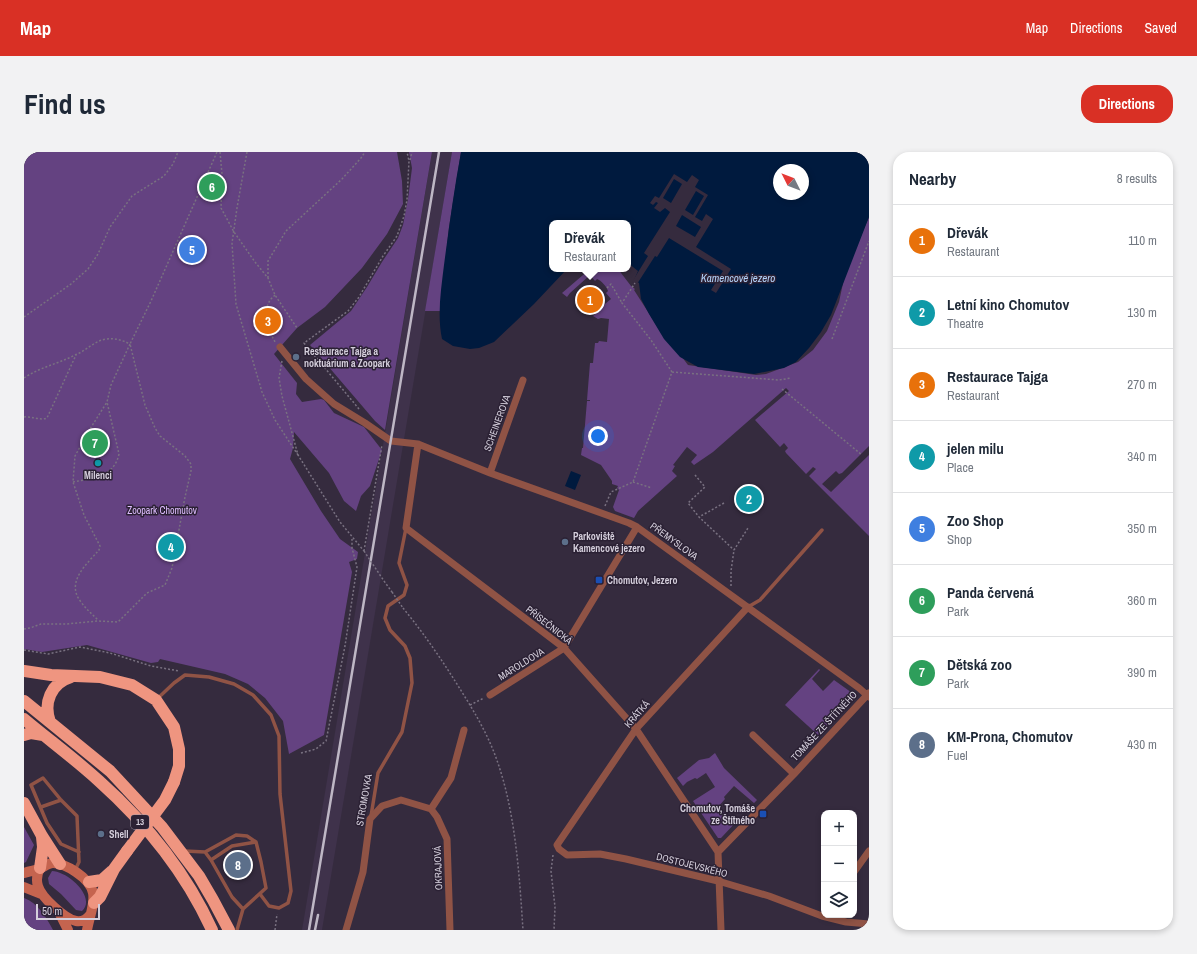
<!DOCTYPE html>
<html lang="en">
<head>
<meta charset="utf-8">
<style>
	body { margin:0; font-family:"Archivo Narrow",sans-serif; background:#f2f2f3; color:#1f2937 }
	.controls { position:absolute; right:12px; bottom:12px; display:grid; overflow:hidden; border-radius:8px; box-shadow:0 2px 6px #0003 }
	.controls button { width:36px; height:36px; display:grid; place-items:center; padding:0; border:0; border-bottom:1px solid #e0e1e3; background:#fff; color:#1f2937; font:20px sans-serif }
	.compass { position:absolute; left:749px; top:12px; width:36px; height:36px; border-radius:50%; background:#fff; box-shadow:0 2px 6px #0003; rotate:312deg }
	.scale { position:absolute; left:12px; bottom:10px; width:64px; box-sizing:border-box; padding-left:4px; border:2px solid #d4cedb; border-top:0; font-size:11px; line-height:14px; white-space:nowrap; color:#d4cedb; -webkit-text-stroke:3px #2b2134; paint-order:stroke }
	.you { position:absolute; left:574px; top:284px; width:14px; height:14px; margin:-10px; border:3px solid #fff; border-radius:50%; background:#1a73e8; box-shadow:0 0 0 6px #1a73e833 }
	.badge { display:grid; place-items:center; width:26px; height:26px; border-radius:50%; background:#d93025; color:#fff; font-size:13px; font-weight:700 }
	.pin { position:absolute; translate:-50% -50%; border:2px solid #fff; box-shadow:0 1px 4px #0006 }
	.popup { position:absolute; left:525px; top:68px; width:82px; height:52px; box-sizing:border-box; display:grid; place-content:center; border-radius:8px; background:#fff; filter:drop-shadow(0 1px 3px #0005); font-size:13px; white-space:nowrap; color:#747a83 }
	.popup b { font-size:15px; color:#1f2937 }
	.popup::after { content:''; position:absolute; left:50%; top:100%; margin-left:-8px; border:8px solid transparent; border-top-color:#fff }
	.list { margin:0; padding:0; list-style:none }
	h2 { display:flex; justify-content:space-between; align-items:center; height:52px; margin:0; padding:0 16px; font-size:17px }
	h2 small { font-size:13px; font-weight:400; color:#747a83 }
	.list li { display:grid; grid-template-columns:26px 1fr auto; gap:12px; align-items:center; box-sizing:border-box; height:72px; padding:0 16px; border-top:1px solid #e0e1e3 }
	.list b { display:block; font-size:15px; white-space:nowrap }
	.list p { margin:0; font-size:13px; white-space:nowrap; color:#747a83 }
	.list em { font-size:13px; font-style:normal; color:#747a83 }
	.icon { flex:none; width:22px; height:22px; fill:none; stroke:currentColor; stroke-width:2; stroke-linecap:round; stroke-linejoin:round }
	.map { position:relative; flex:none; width:845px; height:778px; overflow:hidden; border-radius:16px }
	header { display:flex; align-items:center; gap:24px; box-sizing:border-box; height:56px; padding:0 20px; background:#d93025; color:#fff }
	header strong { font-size:19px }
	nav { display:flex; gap:22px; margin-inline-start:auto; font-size:14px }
	.intro { display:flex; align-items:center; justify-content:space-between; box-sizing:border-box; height:96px; padding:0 24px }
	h1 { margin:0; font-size:28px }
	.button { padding:10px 18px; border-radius:16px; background:#d93025; color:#fff; font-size:14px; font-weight:700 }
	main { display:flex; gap:24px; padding:0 24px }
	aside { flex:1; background:#fff; border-radius:16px; box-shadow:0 2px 6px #0003 }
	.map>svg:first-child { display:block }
	.built { fill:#3f324b }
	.green { fill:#644281 }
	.water { fill:#001a3e; fill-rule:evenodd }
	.pier { fill:#352b3e; fill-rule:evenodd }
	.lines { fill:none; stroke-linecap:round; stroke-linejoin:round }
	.path { stroke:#797181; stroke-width:1.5; stroke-dasharray:2 2; stroke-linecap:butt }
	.lane { stroke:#905345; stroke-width:3.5 }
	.street { stroke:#905345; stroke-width:7 }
	.secondary { stroke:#c5644f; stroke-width:10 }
	.highway { stroke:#ef9580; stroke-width:12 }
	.rail { stroke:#beb7c5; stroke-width:2.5 }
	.path-bridge { stroke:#797181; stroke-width:1.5; stroke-dasharray:2 2; stroke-linecap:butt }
	.highway-bridge { stroke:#ef9580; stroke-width:12 }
	.service-dot { fill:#5c6f8a; stroke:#2b2134; stroke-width:1.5 }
	.culture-dot { fill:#0f9aa8; stroke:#2b2134; stroke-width:1.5 }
	.transit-dot { fill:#1a4fb4; stroke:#2b2134; stroke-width:1.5 }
	.labels { text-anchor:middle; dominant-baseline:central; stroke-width:3; stroke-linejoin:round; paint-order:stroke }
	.shield { fill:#2b2134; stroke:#a19aa9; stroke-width:1 }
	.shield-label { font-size:9px; font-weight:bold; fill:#d4cedb }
	.poi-label { font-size:10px; font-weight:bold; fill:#d4cedb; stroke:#2b2134; text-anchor:start }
	.street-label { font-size:10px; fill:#d4cedb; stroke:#2b2134 }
	.park-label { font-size:10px; fill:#dfbeff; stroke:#2b2134 }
	.water-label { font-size:11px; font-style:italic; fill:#b5d4fb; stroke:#2b2134 }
</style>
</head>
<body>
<header>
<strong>Map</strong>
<nav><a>Map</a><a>Directions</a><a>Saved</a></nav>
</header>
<div class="intro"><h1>Find us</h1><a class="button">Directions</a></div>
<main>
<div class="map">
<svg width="845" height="778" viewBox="0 0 845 778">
	<rect width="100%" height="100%" fill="#352b3e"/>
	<path class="built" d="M408,0H428L298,778H278Z"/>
	<path class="green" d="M0,0H373L378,29L379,52L363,82L338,116L301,155L273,176L250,202L273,231L272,242L278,250L297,247L300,248L310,261L340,275L358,298L346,334L337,344L332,359L320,349L305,321L270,280L269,296L266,307L297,359L316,387L334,400L333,407L325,410L328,420L300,583L265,602L259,569L241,546L224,532L201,522L136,507L134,510L127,511L63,493L18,500L0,497Z
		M385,0H408L361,278L351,269L286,193L327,159L343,135L358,110L374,86L379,73L384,47L388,16Z
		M428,0H437L425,75L416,159H401Z
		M845,65V294L818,321L815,322L812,319L798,332L807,340L845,303V384L785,324L792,317L789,315L782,322L762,301L761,299L764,296L760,291L756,295L731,268L765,239L762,236L689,300L670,313L667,310L673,303L663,295L649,313L651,314L648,319L653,324L614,359L610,366L591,359L589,355L595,338L593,336L594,334L588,332V329L577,313L557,303L558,296H559L563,249H566V248H563L566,211H569L571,191H574L575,189L583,190L585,167L577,166L574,167L569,164L574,159L576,160V156L587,147L582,141L584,139C583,135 577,128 573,127L571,129L566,123L546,141L543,145L538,141L566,117H594L607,134L611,137L610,138L642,188H645L664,213L732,223L742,222L774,210L789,198L803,179L815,150L824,108L830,100Z
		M795,517L796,518L788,527L799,539L810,528L831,543L794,583L761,553Z
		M691,601L700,616L733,648L730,651L710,634L700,645L701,647L694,655L706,666L707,664L713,669L697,686H694L669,649L691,635L682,621L673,627L671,626L663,630L659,634L653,626L675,608L685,606Z
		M0,675L10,693L2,710L0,711Z
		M28,719C43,719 73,745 58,759L52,758L37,742L25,732L24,726Z
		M0,746C14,751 22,765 29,778H0Z"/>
	<path class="water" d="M437,0H845V65L807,163L797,180L785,196L772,210L760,216L730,222L674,215L656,205L640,187L625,162L617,147L615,131L610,128L614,119L604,111V71H528V117H543L510,152L470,190L455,196L446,197L429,194L418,187C413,163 417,138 420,113C425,75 430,38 437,0ZM755,18H779V42H755Z
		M547,319L557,323L551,338L541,334Z"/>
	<path class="pier" d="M650,22L663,30L668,23L675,28L671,35L684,43L671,65L678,69L682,62L689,67L672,95L707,117L692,141L687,138L699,119L645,86L633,105L631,104L613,132L608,130L624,104L620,101L646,60L641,56L636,60L630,56L634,51L632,50L629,53L626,51L631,44L635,46ZM650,27L658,32L647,51L639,46ZM672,39L680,44L669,63L661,58ZM658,63L677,75L671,85L652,74Z"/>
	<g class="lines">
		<path class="path" d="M196,0L198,22L197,56L210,80L231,110L244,126L251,143L273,176
			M223,0L213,56L208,91L212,152L238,240L251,268L274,303
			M386,8L388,0
			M244,126V109L262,79L318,27L337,6L341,0
			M583,136L587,132L598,151
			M251,143L246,148L238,165L251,190
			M0,165L47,132L64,117L74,102L86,75L108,44L140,24L149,12L154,0
			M808,187L845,89
			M258,209L255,226L258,244L274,303L316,370L340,399
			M648,220L755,228L767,226
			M0,226C16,215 34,212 51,203C62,199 70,189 82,187C91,186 98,188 106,192L87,233L83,250L66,277L51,304L49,330L60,363L76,394L75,398C63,412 41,430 57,450C62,457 68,462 74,468
			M758,237L838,303
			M335,257L280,191L324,159L335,145L359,104L373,84L380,64L383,48L385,9L383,0
			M0,265C8,264 16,269 23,266L52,203
			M671,323L681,335L664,351L675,365
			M49,330C69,326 90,325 95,302L83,250
			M609,330L628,336
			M700,351L675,365L710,398
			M581,354L587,340L609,330L648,220L627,188L598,151L611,131
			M340,399L358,293
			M360,429L368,440
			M707,434V419L710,398L724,376
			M379,456C402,484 422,514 441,545C451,561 460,577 467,593C491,649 495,718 499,778
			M0,477L6,476L17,472H42L74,469L94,470L123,441L141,433L148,416L161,345L167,319V312L161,304L136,284L131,276L121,253L106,192L127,149L193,0
			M0,498L24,502L56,495L86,501L127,514L155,519
			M446,553L460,546
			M277,601L292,597L302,589L321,494L333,415L328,396V387
			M529,703L527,719L531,755L530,778
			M251,778L253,762"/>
		<path class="lane" d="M724,455L736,448L798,378
			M133,547L150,531L161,523L185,525L210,532L229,543L247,563L255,584L256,642L267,739L264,751L255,756L245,754L236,742
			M17,655L37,648
			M347,664L354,621L378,580L388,531L386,506L381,494L366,478L361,466L364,454L380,443L383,433L375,411L382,376
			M161,699L181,700L212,683L223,684L232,690L237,710L242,736L219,757L213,778
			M181,700L187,708L208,745L219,757
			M187,708L208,694L232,690
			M51,718L55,710L53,664L37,648L19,626L7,633L23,671L37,692L55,700"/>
		<path class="street" d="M256,195L282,227L310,252L341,271L367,289L394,292L466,321L605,371L613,375L835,536L845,545
			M394,292L382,376L540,496L612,577L694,700
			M466,321L499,228
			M724,455L612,577L533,693L535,697L543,703L576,702L602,707L694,729L745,744L798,764L822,770L845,772
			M466,543L540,496L613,375
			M729,583L770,622
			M407,657L427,626L440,578
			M830,720L845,699
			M322,778L339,720L346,667L358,654L377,648L407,657L413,665L423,687L426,778
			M697,778L694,700L770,622L845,541"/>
		<path class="secondary" d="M16,716C13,722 12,728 14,734C17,745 41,767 52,769C58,770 63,767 66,763
			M0,721C5,719 10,719 15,717C20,715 24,711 29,711C37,711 46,716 52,720C79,738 68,752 63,778
			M0,735L17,742
			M35,760L44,778"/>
		<path class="highway" d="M0,519L27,523L76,525L108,533L132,548L150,575L155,597V614L150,630
			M0,549L86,619L138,675L175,724L189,748L205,778
			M0,567C25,588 51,607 75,629C122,671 162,721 188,778
			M26,570C19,551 27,531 47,525
			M0,583L7,581L19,583
			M0,651L18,684L36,712
			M16,716L19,695L18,685
			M65,730L78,728L88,719
			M70,751L76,745L90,717L103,699"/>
		<path class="rail" d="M285,778L415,0
			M291,778L294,763"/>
		<path class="path-bridge" d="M340,399L360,429
			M368,440L379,456"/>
		<path class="highway-bridge" d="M103,699L141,648L150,630"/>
	</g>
	<g class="service-dot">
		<circle cx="272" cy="205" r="4"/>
		<circle cx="541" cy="390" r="4"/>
		<circle cx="77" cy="682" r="4"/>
	</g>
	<circle class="culture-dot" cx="74" cy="311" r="4"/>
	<g class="transit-dot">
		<rect x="571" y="424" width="8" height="8" rx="2"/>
		<rect x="735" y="658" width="8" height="8" rx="2"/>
	</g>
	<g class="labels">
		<rect class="shield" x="107" y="663" width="18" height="14" rx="3"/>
		<g class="shield-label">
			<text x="116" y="670">13</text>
		</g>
		<g class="poi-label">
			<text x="280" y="199">Restaurace Tajga a<tspan x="280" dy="12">noktuárium a Zoopark</tspan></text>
			<text x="74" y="323" text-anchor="middle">Milenci</text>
			<text x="549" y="384">Parkoviště<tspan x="549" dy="12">Kamencové jezero</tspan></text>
			<text x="583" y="428">Chomutov, Jezero</text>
			<text x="731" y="656" text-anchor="end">Chomutov, Tomáše<tspan x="731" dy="12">ze Štítného</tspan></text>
			<text x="85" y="682">Shell</text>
		</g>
		<g class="street-label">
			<text transform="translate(473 271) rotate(-70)">SCHEINEROVA</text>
			<text transform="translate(650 389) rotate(36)">PŘEMYSLOVA</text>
			<text transform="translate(525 473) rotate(38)">PŘÍSEČNICKÁ</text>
			<text transform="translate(497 512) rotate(-32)">MAROLDOVA</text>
			<text transform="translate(613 562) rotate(-49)">KRÁTKÁ</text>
			<text transform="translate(800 574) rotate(-47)">TOMÁŠE ZE ŠTÍTNÉHO</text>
			<text transform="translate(340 648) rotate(-80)">STROMOVKA</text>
			<text transform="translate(668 713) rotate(14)">DOSTOJEVSKÉHO</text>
			<text transform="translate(414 716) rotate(-92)">OKRAJOVÁ</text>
		</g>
		<g class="park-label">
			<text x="138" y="358">Zoopark Chomutov</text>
		</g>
		<g class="water-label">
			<text x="714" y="126">Kamencové jezero</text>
		</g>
	</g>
</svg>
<div class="controls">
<button>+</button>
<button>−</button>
<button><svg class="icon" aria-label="layers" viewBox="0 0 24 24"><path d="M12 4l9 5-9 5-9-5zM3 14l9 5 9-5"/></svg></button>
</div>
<svg class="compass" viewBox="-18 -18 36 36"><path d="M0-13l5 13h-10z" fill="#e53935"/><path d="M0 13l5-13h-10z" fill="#747a83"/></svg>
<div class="scale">50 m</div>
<div class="you"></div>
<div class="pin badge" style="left:566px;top:148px;background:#e8710a">1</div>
<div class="popup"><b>Dřevák</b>Restaurant</div>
<div class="pin badge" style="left:725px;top:347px;background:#0f9aa8">2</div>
<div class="pin badge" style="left:244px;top:169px;background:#e8710a">3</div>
<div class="pin badge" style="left:147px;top:395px;background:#0f9aa8">4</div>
<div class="pin badge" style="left:168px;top:98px;background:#3f7fe0">5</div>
<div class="pin badge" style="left:188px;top:35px;background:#2e9e5b">6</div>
<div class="pin badge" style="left:71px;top:291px;background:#2e9e5b">7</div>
<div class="pin badge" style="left:214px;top:713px;background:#5c6f8a">8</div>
</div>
<aside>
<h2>Nearby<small>8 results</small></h2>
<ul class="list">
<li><span class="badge" style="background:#e8710a">1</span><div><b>Dřevák</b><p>Restaurant</p></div><em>110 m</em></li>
<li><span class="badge" style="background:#0f9aa8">2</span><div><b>Letní kino Chomutov</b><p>Theatre</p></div><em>130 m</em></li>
<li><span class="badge" style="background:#e8710a">3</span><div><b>Restaurace Tajga</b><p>Restaurant</p></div><em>270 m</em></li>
<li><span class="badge" style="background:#0f9aa8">4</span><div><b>jelen milu</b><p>Place</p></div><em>340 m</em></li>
<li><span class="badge" style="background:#3f7fe0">5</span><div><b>Zoo Shop</b><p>Shop</p></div><em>350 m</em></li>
<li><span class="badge" style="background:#2e9e5b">6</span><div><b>Panda červená</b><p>Park</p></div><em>360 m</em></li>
<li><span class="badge" style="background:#2e9e5b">7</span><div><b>Dětská zoo</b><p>Park</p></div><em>390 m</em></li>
<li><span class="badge" style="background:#5c6f8a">8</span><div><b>KM-Prona, Chomutov</b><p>Fuel</p></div><em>430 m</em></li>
</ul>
</aside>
</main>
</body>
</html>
